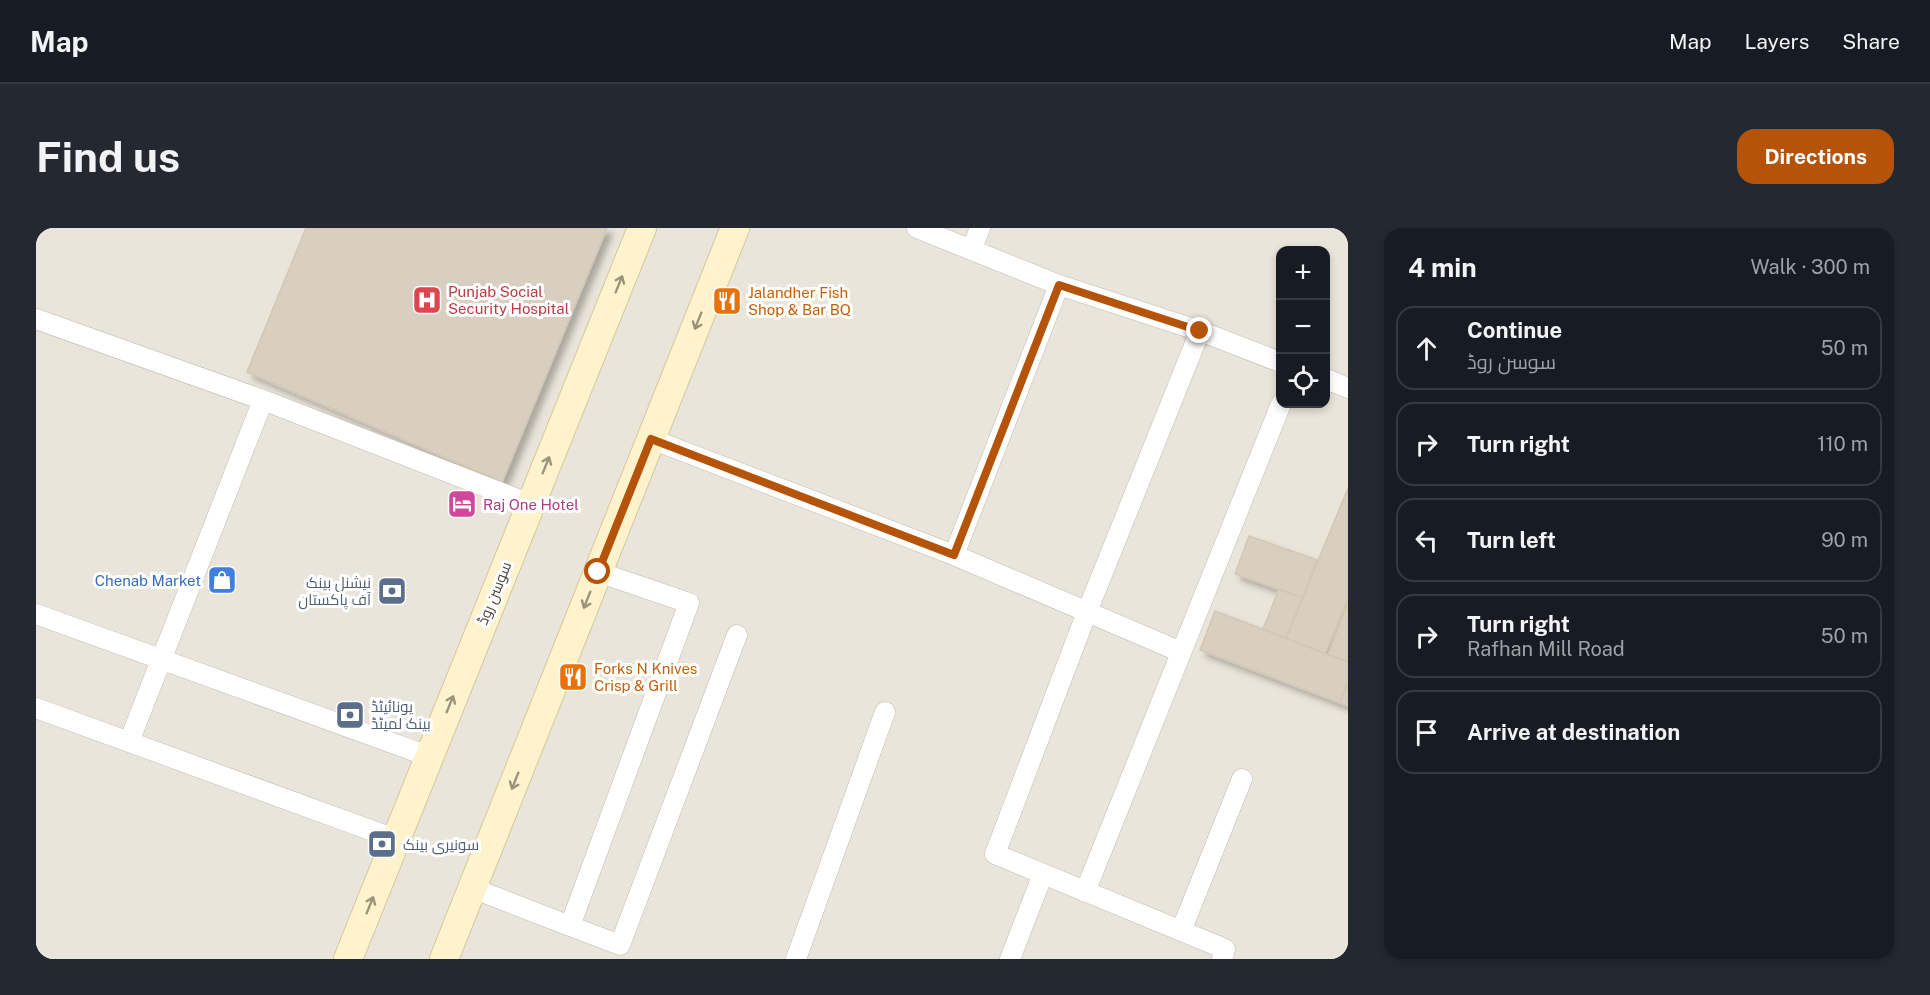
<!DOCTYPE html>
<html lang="en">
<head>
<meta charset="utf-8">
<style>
	body { margin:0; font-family:"Public Sans",Cairo,sans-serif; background:#242831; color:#f1f3f6 }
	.controls { position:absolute; right:18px; top:18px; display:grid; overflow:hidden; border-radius:12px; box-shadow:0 3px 9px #0003 }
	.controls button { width:54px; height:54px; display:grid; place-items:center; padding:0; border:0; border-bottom:2px solid #363941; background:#171b24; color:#f1f3f6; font:30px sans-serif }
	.stop { position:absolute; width:18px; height:18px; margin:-14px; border:4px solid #b45309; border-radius:50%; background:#fff }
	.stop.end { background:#b45309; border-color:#fff; box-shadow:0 2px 6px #0008 }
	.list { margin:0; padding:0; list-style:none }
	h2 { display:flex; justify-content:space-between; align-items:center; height:78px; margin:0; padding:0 24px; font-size:26px }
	h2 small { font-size:20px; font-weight:400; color:#9ea1a6 }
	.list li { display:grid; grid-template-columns:39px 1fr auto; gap:18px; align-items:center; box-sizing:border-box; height:84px; margin:0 12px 12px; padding:0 12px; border:2px solid #363941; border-radius:18px }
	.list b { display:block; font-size:22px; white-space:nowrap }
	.list p { margin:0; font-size:20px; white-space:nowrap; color:#9ea1a6 }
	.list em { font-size:20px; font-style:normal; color:#9ea1a6 }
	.icon { flex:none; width:33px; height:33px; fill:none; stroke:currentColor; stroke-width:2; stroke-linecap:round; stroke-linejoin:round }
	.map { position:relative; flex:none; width:1312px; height:731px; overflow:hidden; border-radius:18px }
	header { display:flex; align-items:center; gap:36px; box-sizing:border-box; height:84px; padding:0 30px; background:#171b24; border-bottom:2px solid #363941 }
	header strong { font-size:28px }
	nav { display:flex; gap:33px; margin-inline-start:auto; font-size:21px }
	.intro { display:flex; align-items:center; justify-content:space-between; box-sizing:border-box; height:144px; padding:0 36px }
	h1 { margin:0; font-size:42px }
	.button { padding:15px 27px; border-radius:18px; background:#b45309; color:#fff; font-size:21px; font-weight:700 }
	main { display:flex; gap:36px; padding:0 36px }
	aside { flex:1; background:#171b24; border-radius:18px; box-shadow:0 3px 9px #0003 }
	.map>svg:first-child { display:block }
	.residential { fill:#eae5da; fill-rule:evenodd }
	.building { fill:#d8cfc1; stroke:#d3c7b4; stroke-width:1.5; filter:url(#shadow) }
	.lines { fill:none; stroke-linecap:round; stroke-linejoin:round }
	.street-casing { stroke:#c2bbae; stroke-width:21 }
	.secondary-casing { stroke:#d6c79b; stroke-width:30 }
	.street { stroke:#fff; stroke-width:20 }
	.secondary { stroke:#fff3cd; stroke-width:28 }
	.oneway { stroke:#9c937c }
	.route { stroke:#b45309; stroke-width:8 }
	.labels { text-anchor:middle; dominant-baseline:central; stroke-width:6; stroke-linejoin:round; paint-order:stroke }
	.health-label { font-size:15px; fill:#be3a42; stroke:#fff; text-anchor:start }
	.food-label { font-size:15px; fill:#c56008; stroke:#fff; text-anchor:start }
	.hotel-label { font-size:15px; fill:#b23c85; stroke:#fff; text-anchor:start }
	.shop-label { font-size:15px; fill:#366cbe; stroke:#fff; text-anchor:end }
	.service-label { font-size:15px; fill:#4e5e75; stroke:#fff; text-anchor:start }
	.street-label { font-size:15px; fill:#4b4439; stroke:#fff }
</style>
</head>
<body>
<header>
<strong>Map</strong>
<nav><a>Map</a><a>Layers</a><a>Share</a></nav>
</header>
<div class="intro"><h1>Find us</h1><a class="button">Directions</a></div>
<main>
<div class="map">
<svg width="1312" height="731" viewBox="0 0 1312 731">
	<defs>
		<filter id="shadow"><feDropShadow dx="5.5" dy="5.5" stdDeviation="3" flood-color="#0004"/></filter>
	</defs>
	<rect width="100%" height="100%" fill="#f6f3ec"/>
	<path class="residential" d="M0,0H1312V731H0ZM1244,22H1290V176H1244Z"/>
	<path class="building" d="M270,0H571L466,254L211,144Z
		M1312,260V371L1289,426L1250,410Z
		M1213,308L1281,332L1267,370L1199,346Z
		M1243,361L1267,370L1250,410L1227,401Z
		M1312,374V434L1292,427Z
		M1179,383L1312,434V453L1304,475L1164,422Z
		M1312,453V478L1304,475Z"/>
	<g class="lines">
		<g class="street-casing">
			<path id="street" d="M881,0L1023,57L1164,103L1244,134
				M936,21L944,0
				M0,91L227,172L494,276
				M1164,103L1051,384L959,626L1189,721L1186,731
				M1290,151L1312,160
				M615,211L918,327L1023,57
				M918,327L1145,424
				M0,386L392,528
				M0,480L359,611
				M93,514L227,172
				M436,660L534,698L653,375L562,344
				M1049,664L1245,176
				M534,698L584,717L701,407
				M1145,703L1206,551
				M760,731L849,484
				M974,731L1007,646"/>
		</g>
		<g class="secondary-casing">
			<path id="secondary" d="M312,731L606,0
				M408,731L699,0"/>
		</g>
		<use href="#street" class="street"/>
		<use href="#secondary" class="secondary"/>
	</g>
	<defs><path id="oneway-shaft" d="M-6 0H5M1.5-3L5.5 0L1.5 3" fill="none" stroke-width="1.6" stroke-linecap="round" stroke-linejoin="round" transform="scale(1.5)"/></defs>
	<g class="oneway">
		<use href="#oneway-shaft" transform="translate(583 56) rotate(-68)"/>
		<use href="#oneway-shaft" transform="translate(662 93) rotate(112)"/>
		<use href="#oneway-shaft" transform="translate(510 237) rotate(-68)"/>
		<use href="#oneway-shaft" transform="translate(551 372) rotate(112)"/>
		<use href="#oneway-shaft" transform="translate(414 476) rotate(-68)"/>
		<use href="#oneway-shaft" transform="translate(479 553) rotate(112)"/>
		<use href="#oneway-shaft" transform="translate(334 677) rotate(-68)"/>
	</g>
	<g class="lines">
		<path class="route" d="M562,344L615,211L918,327L1023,57L1164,103"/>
	</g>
	<defs>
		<g id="hospital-square" transform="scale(1.5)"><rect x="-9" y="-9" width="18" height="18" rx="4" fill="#e0444e" stroke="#fff"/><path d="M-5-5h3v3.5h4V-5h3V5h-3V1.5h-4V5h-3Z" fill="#fff"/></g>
		<g id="restaurant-square" transform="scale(1.5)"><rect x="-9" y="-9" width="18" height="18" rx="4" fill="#e8710a" stroke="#fff"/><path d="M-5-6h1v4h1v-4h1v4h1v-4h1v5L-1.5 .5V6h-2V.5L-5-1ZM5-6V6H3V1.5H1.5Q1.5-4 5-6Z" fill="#fff"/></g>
		<g id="hotel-square" transform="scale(1.5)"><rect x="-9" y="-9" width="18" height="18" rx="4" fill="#d1479c" stroke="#fff"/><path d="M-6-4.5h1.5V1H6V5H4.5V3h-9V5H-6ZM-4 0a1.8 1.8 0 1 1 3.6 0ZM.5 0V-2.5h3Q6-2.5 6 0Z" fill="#fff"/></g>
		<g id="shop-square" transform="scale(1.5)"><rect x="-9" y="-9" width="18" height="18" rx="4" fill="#3f7fe0" stroke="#fff"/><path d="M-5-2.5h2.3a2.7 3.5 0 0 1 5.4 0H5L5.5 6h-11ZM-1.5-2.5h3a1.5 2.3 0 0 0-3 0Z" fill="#fff"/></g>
		<g id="bank-square" transform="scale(1.5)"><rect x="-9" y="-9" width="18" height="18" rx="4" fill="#5c6f8a" stroke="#fff"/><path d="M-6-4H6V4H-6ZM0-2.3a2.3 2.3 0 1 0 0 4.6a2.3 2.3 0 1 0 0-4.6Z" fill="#fff"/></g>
	</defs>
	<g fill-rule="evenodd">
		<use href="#hospital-square" x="391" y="72"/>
		<use href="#restaurant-square" x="691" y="73"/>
		<use href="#hotel-square" x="426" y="276"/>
		<use href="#shop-square" x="186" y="352"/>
		<use href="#bank-square" x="356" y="363"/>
		<use href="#restaurant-square" x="537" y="449"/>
		<use href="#bank-square" x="314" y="487"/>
		<use href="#bank-square" x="346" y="616"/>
	</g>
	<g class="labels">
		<g class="health-label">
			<text x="412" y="63">Punjab Social<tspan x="412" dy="17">Security Hospital</tspan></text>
		</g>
		<g class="food-label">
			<text x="712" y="64">Jalandher Fish<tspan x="712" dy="17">Shop &amp; Bar BQ</tspan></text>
			<text x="558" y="440">Forks N Knives<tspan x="558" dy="17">Crisp &amp; Grill</tspan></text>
		</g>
		<g class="hotel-label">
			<text x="447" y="276">Raj One Hotel</text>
		</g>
		<g class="shop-label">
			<text x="165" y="352">Chenab Market</text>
		</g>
		<g class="service-label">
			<text x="335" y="354" text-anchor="end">نیشنل بینک<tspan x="335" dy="17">آف پاکستان</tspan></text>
			<text x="335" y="478">یونائیٹڈ<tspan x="335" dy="17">بینک لمیٹڈ</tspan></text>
			<text x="367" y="616">سونیری بینک</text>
		</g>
		<g class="street-label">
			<text transform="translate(458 365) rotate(-68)">سوسن روڈ</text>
		</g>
	</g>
</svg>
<div class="controls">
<button>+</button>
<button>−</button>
<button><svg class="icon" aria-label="locate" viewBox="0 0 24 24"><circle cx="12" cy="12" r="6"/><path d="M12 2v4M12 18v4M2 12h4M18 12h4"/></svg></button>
</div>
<div class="stop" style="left:562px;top:344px"></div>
<div class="stop end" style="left:1164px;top:103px"></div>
</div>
<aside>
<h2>4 min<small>Walk · 300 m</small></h2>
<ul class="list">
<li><svg class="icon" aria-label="ahead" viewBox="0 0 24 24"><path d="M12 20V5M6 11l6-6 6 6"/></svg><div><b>Continue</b><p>سوسن روڈ</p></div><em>50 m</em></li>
<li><svg class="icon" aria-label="right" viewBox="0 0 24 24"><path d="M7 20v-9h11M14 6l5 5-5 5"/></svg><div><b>Turn right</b></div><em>110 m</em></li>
<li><svg class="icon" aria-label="left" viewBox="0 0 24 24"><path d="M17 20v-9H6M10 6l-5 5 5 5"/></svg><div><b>Turn left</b></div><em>90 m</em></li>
<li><svg class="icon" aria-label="right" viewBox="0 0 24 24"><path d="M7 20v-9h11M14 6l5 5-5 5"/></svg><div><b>Turn right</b><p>Rafhan Mill Road</p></div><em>50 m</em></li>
<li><svg class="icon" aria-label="arrive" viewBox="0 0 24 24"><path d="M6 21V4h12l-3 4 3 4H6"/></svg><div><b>Arrive at destination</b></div></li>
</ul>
</aside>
</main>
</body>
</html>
